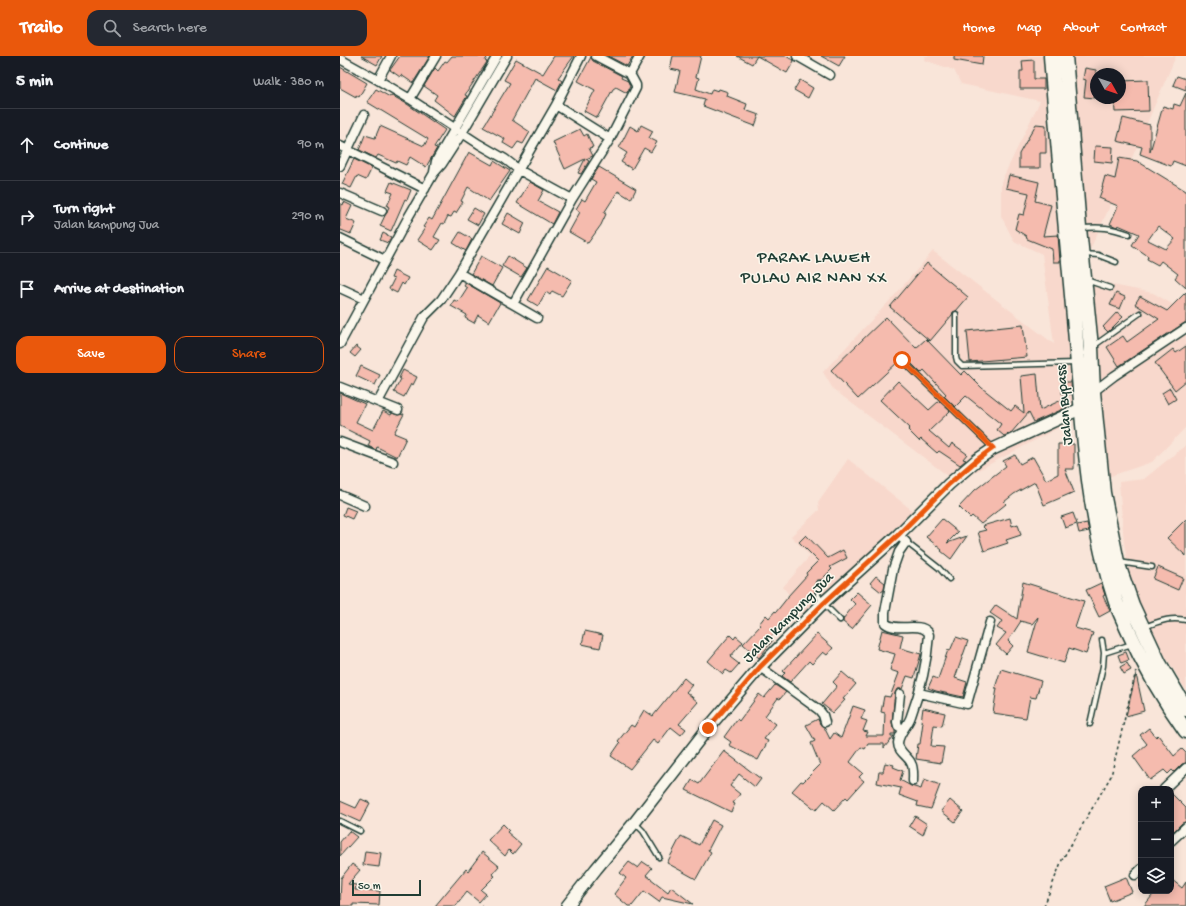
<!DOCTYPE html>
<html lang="en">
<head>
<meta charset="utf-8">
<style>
	body { margin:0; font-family:"Gochi Hand",sans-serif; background:#242831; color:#f1f3f6 }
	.controls { position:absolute; right:12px; bottom:12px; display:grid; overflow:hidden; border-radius:8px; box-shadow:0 2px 10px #0003 }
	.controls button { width:36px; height:36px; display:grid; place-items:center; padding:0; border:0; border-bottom:1px solid #363941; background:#171b24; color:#f1f3f6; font:20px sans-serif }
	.compass { position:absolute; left:750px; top:12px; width:36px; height:36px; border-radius:50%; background:#171b24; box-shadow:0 2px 10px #0003; rotate:130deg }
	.scale { position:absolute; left:12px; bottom:10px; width:69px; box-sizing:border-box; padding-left:4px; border:2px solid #1f3d34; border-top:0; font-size:11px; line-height:14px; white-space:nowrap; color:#1f3d34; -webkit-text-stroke:3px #fbf7ec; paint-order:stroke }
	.stop { position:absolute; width:12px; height:12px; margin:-9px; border:3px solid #ea580c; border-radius:50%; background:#fff }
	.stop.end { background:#ea580c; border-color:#fff; box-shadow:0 1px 4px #0008 }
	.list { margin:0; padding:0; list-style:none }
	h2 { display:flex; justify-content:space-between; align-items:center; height:52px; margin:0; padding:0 16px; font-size:17px }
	h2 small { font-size:13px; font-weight:400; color:#9ea1a6 }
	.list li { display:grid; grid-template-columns:26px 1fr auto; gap:12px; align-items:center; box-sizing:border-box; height:72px; padding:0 16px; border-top:1px solid #363941 }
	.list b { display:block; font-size:15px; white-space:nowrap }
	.list p { margin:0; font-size:13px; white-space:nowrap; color:#9ea1a6 }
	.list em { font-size:13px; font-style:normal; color:#9ea1a6 }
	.actions { display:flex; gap:8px; padding:12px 16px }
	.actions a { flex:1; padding:9px 0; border:1px solid #ea580c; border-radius:12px; text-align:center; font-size:14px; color:#ea580c }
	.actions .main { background:#ea580c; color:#fff }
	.icon { flex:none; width:22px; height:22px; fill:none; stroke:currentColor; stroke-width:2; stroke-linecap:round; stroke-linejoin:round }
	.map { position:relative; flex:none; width:846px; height:850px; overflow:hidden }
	header { display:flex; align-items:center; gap:24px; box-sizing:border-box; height:56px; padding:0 20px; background:#ea580c; color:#fff }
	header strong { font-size:19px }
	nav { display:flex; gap:22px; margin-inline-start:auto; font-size:14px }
	.search { width:280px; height:36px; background:#242831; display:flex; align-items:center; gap:10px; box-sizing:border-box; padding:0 14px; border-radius:12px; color:#9ea1a6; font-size:15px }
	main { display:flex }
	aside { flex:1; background:#171b24 }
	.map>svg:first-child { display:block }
	.built { fill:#f8d8cc; fill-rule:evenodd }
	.building { fill:#f5bbae; stroke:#1f3d34; fill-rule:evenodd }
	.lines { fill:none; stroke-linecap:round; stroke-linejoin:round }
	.service-casing { stroke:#1f3d34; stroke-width:7 }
	.minor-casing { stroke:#1f3d34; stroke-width:11 }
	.tertiary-casing { stroke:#1f3d34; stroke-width:14 }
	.trunk-casing { stroke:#1f3d34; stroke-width:17 }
	.path { stroke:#1f3d34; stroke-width:1.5; stroke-dasharray:3 3; stroke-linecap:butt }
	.service { stroke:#fbf7ec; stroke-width:4 }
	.minor { stroke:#fbf7ec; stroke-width:8 }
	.tertiary { stroke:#fbf7ec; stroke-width:11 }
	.trunk { stroke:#fbf7ec; stroke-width:14 }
	.route { stroke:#ea580c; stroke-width:5 }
	.labels { text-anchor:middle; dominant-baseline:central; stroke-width:3; stroke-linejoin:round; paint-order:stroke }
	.street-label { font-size:15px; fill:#1f3d34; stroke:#fbf7ec }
	.quarter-label { font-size:17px; letter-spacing:1px; fill:#1f3d34; stroke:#fbf7ec }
</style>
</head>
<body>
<header>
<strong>Trailo</strong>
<div class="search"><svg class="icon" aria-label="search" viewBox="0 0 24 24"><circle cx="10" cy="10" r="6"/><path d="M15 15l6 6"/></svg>Search here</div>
<nav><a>Home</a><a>Map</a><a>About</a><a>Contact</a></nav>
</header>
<main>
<aside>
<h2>5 min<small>Walk · 380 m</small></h2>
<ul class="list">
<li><svg class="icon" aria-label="ahead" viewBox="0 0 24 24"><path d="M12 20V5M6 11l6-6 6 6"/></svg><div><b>Continue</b></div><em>90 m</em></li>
<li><svg class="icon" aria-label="right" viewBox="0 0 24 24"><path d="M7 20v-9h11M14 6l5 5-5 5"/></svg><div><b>Turn right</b><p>Jalan kampung Jua</p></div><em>290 m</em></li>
<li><svg class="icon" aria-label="arrive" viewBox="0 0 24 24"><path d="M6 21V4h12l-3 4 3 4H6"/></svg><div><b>Arrive at destination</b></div></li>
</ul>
<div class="actions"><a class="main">Save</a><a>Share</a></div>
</aside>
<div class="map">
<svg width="846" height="850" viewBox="0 0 846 850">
	<rect width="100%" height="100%" fill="#f9e5d9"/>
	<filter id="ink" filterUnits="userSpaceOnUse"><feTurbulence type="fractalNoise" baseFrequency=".025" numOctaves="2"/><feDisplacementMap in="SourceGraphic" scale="8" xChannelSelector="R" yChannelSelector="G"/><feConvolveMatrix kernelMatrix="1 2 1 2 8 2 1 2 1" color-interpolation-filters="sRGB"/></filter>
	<g filter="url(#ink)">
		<path class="built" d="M585,0H836L791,104L737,222L813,237L846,256V371L812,406L747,428L735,363L616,426L493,333L483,316L555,239L593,195L714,288L702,198L674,185L661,160V126L700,45L621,28L614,14L584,4ZM756,18H780V42H756Z
			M846,389V634L825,599L792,531L784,487L779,426L804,423Z
			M508,403L573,455L463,557L443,531L470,500L451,480L479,454L478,446Z"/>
		<path class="building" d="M21,0H42L37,9Z
			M60,0H90L73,27L61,19L60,21L50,14Z
			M112,0H148L145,5L147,6L125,39L127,40L115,60L94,44L97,39L84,30L95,12L98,15L105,5L107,6Z
			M214,0H234L218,22L222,25L217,34L195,22L172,64L190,76L183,88L178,86L173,93L163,87L165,83L143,71L170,27L164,24L176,3L203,18Z
			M268,0H293L287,10Z
			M333,0H361L356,21L359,22L356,33L370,38L372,33L378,35L379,33L388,36L387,40L407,48L405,54L419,59L415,70L363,50L365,43L335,36L340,15L330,13Z
			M397,0H446L454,5L447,17L417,0L412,8Z
			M481,0H505L499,10Z
			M614,0H643L642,9L614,4Z
			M251,1L253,5L282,20L281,22L288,25L290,30L287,37L276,31L273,33L257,62L244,55L255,34L238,25Z
			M694,4V23H704V33H680V15H683L682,5Z
			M0,11L27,27L19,41L16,39V41L0,32Z
			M745,12L756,14L755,42L744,41L746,24L743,23Z
			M837,20L846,23V34L833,29Z
			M460,24L473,32L468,42L454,34Z
			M808,24L809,55L775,56L774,42H780V25Z
			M36,33L50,41L51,39L67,48L105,74L94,91L97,92L86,111L70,101L66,109L57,105L56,107L38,99L36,102L19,94L25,79L35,82L40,70L84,90L88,83L27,46Z
			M846,37V110L833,105L831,110L800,98L802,91L777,85L783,62L810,69V96L823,50L833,53L834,48L840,50Z
			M696,68L706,69V97H700V112H679V98Z
			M301,69L313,75L309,82L317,86L311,96L304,92L292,113L281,106L287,97L279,92L290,70L298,75Z
			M240,73L244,80L247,78L253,91L249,92L253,100L246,103L249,105L241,118L238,117L245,103L225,113L213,86Z
			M755,90L773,91L772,107L754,105Z
			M129,96L152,109L154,105L170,115L149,145L128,131L121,145L123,146L116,157L114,156L111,161L108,160L104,168L102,167L94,181L100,184L93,194L77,184L85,172L83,171L89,162L92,164Z
			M779,102L797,105L846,135V232L835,222L838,218L821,205L818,209L807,203L808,200L792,189L799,178L778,169L777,171L770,168L778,150L759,142L763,131H762L765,120L775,123ZM818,170L835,183L826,193L808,184Z
			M14,103L32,112L26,124L17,120L11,132L2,128Z
			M259,111L296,133L291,143L278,135L264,157L266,158L261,169L248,187L229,176L240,156L236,153L242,143L245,145L256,126L251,123Z
			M669,119L699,126L695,145L711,149L703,180L718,179L720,206H713L712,193L687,183L686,180L675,173L679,158L684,159L689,137L666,132Z
			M51,126L71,134L67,144L65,143L51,175L40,170L49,151L47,150L53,137L47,135Z
			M190,126L204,134L198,145L218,156L212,168L177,147Z
			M4,146L12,150L6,163L16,167L11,178L1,174L0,175V147L3,149Z
			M134,152L144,158L138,169L127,163Z
			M168,157L185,167L180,178L162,168Z
			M120,176L132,183L126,195L113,187Z
			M43,177L51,181L48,187L40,184Z
			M141,200L162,212L152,230L131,218Z
			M168,200L187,212L181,221L162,210Z
			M587,207L628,241L616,255L613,256L612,259L590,285L550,251Z
			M208,210L232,224L222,240L212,235L210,239L206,236L198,250L188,244Z
			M54,215L68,222L64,229L62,227L57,237L49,233L54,223L51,222Z
			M126,227L160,247L149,266L138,259L134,267L125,262L127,259L111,250L114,244L118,246L127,232L124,230Z
			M846,236V266L779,310L767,291L783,280L787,286L819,263L795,248L800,240L827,255Z
			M776,237L785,241L780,253L770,249Z
			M777,256L783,261L768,276L763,271Z
			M546,261L576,292L586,283L621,319L625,315L642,332L671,355L675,350L684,357L681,320L697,318L700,354L726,342L730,350L694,366L689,356L671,377L664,380L657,374L661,368L626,340L615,351L604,340L606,338L584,314L581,317L564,300L560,301L559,305L518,343L491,314Z
			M683,269L687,301L630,306L627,275Z
			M16,290L21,294L15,301L10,297Z
			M846,290V325L835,334L815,307L833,293L836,297Z
			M21,310L40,319L35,329L16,320Z
			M63,314L77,321L73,329L71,328L64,341L54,336L61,323L59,322Z
			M558,325L589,354L599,345L610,355L589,375L609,392L612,387L627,398L623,403L626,404L620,409L599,395L597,397L581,383L579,385L568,374L570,372L540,344Z
			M722,326H731L732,338H722Z
			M830,332L836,343L828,348L822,337Z
			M0,337L25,348L16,366L33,374L43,355L51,359L52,357L58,359L64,358L54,377L66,382L57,401L37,391L36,394L28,390L30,385L0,370Z
			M718,388H734V413H725L734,436L704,449L695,426L674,438L664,446L666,448L641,468L632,460L630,462L619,451L635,434L666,410L663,405L675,399L680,408L693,401L706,424L718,418Z
			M6,451L16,455L12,463L3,459Z
			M733,457L737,468L725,472L721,461Z
			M670,462L672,470L678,468L681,479L666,484L668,487L644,495L638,476L646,474L642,470Z
			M602,463L618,476L607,487L627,480L611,503L601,495L602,494L586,481Z
			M846,463V500L827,482Z
			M747,467L749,475L739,477L737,469Z
			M466,479L488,502L503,494L507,502L490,511L492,513L481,524L476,525L474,531L475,532V536L460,552L458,550L448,563L446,561L430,582L433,584L419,602L403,588L421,569L419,568L426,559L429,562L435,555L436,556L448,541V540L467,519L466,517L478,505L459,486Z
			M818,511L843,522L838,534L813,523Z
			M536,520L545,527L544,534L541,536L530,527Z
			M683,526L744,545L735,572L753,577L746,598L729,592L724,607L688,596L698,561L692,568L680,565H681L668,585L673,590L666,598L656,589L666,577L657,572L662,565L650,557L656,549L677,563Z
			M761,527L765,539L763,540L770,555L759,561L746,534Z
			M517,536L532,549L512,573L503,566V563L515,548L510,543Z
			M542,574L563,579L560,592L581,598L574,622L567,620L562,633H557L555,637L552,666L553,671L555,675V678H551V680H554L544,692V688H528L525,693L521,691L510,706L523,717L519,721L524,725L508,743L506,741L494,754L484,745L476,754L452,735L461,725L463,726L480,709L471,687L475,685L466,669L478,663L480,668L484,671L490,683L494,677L501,682L513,650L525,654L521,663L527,665L523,675L528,676L526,680H544L545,657L541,656L544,640L550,641L559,617L550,614L555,598L537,593Z
			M245,575L263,579L260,592L242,588Z
			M477,578L493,592L487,599L483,596L472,608L469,605L450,626L442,620L445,617L443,615Z
			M390,579L394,583L396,580L403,586L390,601L399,608L391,617L386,614L383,618L368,605Z
			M616,581L628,585L615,622L627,626L623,641L596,635L588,632L593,621L598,623L608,594L610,595Z
			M786,596L789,604L781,607L778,599Z
			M787,607L791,614L784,618L780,611Z
			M661,613L701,625L696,642L690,641L686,662L653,657L657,632H655Z
			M502,616L516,628L503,643L505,644L493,657L482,648L497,630L493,626Z
			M796,618L804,655L786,660Z
			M344,622L352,629L346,636L358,646L339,668L346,673L341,679L331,671L318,688L313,684L290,713L271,700L280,687L278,685L291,669L294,671L304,654L313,660Z
			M435,629L446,636L440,643L438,642L425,660L436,668L424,683L428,685L418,704L389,689L391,686L384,681L397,663L399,665L419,638L424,642Z
			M583,652L605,657L602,670L594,669L591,690L604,691L601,707L576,703L578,688H580L583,666H581Z
			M809,672L816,681L818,679L834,700L842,693L846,697V707L842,708L834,716L832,714L828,718L824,714L810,724L793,700L807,688L800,679Z
			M384,695L421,723L415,731L399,718L390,730L400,738L393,747L395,748L391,756L346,734L352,724L359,728Z
			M545,707L554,709L553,711L563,715L560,724L571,730L581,733L584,723L600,729L591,753L577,750L578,746L559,739L561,732L537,727L539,716H543Z
			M831,737L846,752V766L842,767L834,775L831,772Z
			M21,743L30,747L20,766L0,757V745L16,752Z
			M610,744L623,755L615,766L601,755Z
			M575,760L587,768L583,779L569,770Z
			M372,764L381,769L368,794L371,796L356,823L327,807L341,780L359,789Z
			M163,768L169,774L167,776L181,788L173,798L169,794L165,800L148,784Z
			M9,775L17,781L0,800V786Z
			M25,795L41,797L39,811L23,809Z
			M142,796L159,810L152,818L155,820L141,834L146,838L139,846L127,836L116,850H95L126,813L128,815Z
			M289,806L298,812L303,806L312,812L306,819L328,836L331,831L353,848L322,841L319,846L304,835L292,850H288L274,838L286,822L280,817Z
			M12,808L20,814L8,828L16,829L15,834L40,835L39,849L13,848V850H0L1,822Z
			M786,821L792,836L770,845L764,830Z
			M831,823L842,832L846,826V850H804L816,835H831Z"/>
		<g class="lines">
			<g class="service-casing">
				<path id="service" d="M741,172C763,171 769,171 789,178
					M744,198L758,199L776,206
					M746,224L770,232
					M616,258V301L617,305L622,310L736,307
					M755,289L800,257
					M562,304L653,392
					M566,486L599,512L609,523
					M779,506L812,511
					M479,527L478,539L483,547L500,564
					M804,571C821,565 828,561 846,564
					M762,584L764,597
					M750,668L763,610L764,597L792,588
					M0,765L20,775
					M295,767L303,775L319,801"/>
			</g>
			<g class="minor-casing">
				<path id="minor" d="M457,0L490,19
					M0,3L38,24L70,43L139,88L165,103L179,114L232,143L270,83L296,32V29L290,18L256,0
					M290,18L300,0
					M38,24L51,0
					M70,43L96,0
					M216,49L270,83
					M0,90L85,133
					M0,110L24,59
					M94,116L96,105L157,0
					M0,137L42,155
					M0,182L45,204
					M119,217L197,262
					M0,232L24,243
					M173,248L232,143
					M0,288L69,160L94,117L102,108L122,77L167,0
					M0,331L58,354
					M753,336L774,320L846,272
					M38,346L84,261L101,244L119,217L216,49L241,0
					M0,386L53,406
					M0,439L25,450
					M558,479L566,486L559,496L553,513L545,556V567C557,577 578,565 588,576L589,579C587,607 581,633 571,660C568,670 559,676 558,687C558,696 568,700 571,707C574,712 573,720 573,725
					M420,611L479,654L483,659L485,666
					M579,637L627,648L650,566
					M560,638L557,666L558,670L563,673
					M824,733L846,712
					M831,785L846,771
					M795,819L801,813"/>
			</g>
			<g class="tertiary-casing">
				<path id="tertiary" d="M227,850L256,813L295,766L368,672L420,611L483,547L558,479L609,428L638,403L653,393L742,352"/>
			</g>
			<g class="trunk-casing">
				<path id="trunk" d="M711,0C718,91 727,182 735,273C743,363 746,456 775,543C778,553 783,562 787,572C803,608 823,643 846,675
					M725,0L739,172L751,291L753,336L763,437L777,506L792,549L819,607L846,653"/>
			</g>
			<path class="path" d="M141,849L142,850
				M704,850L722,804L771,720L796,615"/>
			<use href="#service" class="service"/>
			<use href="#minor" class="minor"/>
			<use href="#tertiary" class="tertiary"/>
			<use href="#trunk" class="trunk"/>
		</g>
	</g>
	<g class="lines" filter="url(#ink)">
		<path class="route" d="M368,672L420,611L484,547L558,479L609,428L638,403L653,392L562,304"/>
	</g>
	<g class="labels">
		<g class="street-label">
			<text transform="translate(725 349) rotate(-95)">Jalan Bypass</text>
			<text transform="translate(449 562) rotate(-45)">Jalan kampung Jua</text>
		</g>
		<g class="quarter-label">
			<text x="474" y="203">PARAK LAWEH<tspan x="474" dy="20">PULAU AIR NAN XX</tspan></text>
		</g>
	</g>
</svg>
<div class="controls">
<button>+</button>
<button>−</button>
<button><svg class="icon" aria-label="layers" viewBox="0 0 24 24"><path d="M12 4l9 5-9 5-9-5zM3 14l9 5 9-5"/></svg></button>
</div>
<svg class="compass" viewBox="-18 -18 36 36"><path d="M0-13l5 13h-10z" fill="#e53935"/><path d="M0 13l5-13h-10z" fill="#9ea1a6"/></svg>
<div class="scale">50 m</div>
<div class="stop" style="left:562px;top:304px"></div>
<div class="stop end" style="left:368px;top:672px"></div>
</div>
</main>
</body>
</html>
